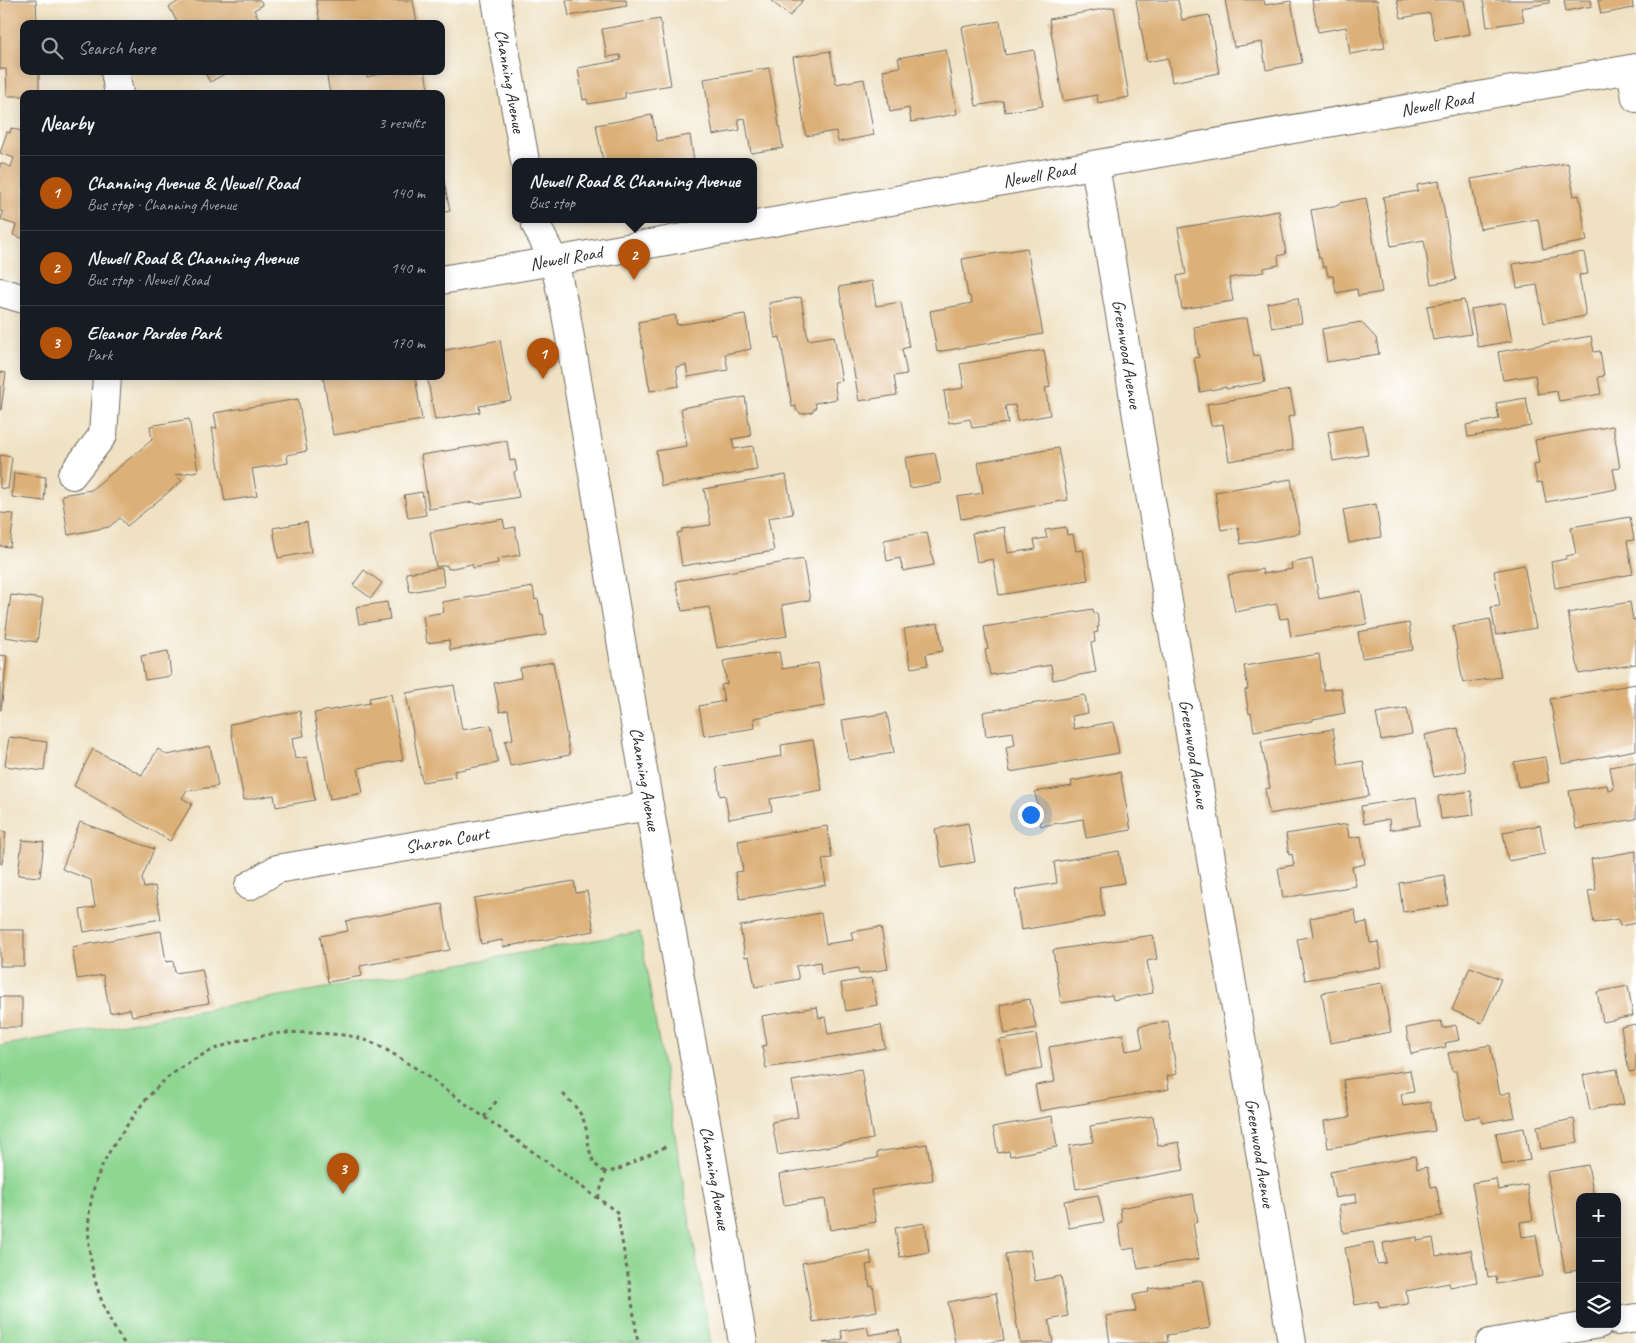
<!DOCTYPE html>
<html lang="en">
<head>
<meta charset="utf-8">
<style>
	body { margin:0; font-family:Caveat,sans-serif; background:#20242c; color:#f1f3f6 }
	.controls { position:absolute; right:15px; bottom:15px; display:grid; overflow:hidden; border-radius:10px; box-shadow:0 2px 12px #0003 }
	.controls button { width:45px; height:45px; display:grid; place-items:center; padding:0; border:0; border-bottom:1px solid #363941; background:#171b24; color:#f1f3f6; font:25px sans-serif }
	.you { position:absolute; left:1030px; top:814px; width:18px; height:18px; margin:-12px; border:4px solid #fff; border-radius:50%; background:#1a73e8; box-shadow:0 0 0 8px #1a73e833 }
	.badge { display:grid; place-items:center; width:32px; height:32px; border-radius:50%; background:#b45309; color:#fff; font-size:16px; font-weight:700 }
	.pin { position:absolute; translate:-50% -41px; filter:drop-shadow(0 1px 2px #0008) }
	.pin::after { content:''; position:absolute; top:26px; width:18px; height:15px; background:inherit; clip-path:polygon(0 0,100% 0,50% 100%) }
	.popup { position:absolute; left:512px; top:158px; width:245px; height:65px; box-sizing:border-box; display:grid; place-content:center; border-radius:10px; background:#171b24; filter:drop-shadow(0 1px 4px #0005); font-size:16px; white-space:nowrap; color:#9ea1a6 }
	.popup b { font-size:19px; color:#f1f3f6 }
	.popup::after { content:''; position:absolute; left:50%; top:100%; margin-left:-10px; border:10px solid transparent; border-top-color:#171b24 }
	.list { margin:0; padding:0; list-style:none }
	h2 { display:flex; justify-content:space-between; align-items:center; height:65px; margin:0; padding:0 20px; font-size:21px }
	h2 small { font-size:16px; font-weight:400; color:#9ea1a6 }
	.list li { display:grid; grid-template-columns:32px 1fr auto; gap:15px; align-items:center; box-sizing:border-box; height:75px; padding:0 20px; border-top:1px solid #363941 }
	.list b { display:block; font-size:19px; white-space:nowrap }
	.list p { margin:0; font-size:16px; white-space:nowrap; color:#9ea1a6 }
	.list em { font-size:16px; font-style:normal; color:#9ea1a6 }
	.icon { flex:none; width:28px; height:28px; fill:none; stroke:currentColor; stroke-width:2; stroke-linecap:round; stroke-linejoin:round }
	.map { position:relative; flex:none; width:1636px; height:1343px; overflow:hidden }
	.search { position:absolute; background:#171b24; box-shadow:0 2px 12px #0003; left:20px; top:20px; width:425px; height:55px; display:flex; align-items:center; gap:12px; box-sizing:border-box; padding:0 18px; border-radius:10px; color:#9ea1a6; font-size:19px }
	.panel { position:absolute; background:#171b24; box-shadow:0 2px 12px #0003; left:20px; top:90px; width:425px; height:290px; border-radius:10px }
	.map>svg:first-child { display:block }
	.green { fill:#8ed691; stroke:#5c805e }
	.building { fill:#dcb078 }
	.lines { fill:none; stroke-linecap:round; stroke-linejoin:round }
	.minor-casing { stroke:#706b60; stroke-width:30 }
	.path { stroke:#706b60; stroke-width:3; stroke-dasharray:4 4; stroke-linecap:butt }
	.minor { stroke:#fff; stroke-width:28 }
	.labels { text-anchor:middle; stroke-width:5; stroke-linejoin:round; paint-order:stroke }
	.street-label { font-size:18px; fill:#2b2b2b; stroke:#fff }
</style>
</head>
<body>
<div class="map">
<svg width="1636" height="1343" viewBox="0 0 1636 1343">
	<rect width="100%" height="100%" fill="#fff"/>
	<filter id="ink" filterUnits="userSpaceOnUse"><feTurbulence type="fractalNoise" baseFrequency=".02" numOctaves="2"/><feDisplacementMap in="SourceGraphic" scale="10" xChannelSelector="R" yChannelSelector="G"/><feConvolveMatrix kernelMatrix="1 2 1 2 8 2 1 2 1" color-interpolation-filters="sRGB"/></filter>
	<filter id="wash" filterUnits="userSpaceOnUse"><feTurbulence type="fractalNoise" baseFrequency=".0096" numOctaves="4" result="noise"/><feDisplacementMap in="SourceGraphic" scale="20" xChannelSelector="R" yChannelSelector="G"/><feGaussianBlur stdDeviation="1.12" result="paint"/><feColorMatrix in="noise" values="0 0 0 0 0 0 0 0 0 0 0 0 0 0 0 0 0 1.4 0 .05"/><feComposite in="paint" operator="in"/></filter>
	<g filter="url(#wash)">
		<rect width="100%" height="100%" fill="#efe1c2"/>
		<path class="green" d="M640,932L711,1343H0V1046Z"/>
		<g id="blocks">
			<g class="building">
				<path d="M0,0H36L37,24H24V71H39V94H24V96H7L6,69H0Z"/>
				<path d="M181,0H260L263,5L254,10L262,24H178L169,7Z"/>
				<path d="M316,0H413L417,24H380V23L320,24Z"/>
				<path d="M566,0H626L627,6L569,16Z"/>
				<path d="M770,0H803L790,16Z"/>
				<path d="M1136,0H1178L1182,20L1209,15L1219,73L1172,82L1168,58L1147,62Z"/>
				<path d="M1225,0H1264L1265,5L1291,1L1302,63L1266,70L1262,42L1234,47Z"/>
				<path d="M1312,0H1377L1385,48L1350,54L1346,27L1318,32Z"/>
				<path d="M1397,0H1464L1470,34L1435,40L1430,13L1401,18Z"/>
				<path d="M1483,0H1549V3L1521,8L1524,21L1487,27Z"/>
				<path d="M1564,0H1591L1592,6L1566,11Z"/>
				<path d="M1598,0H1632L1633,8L1601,14Z"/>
				<path d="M1114,7L1129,97L1098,103L1097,95L1063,101L1049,19Z"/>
				<path d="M660,19L671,85L625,93V98L588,104L587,99L583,100L578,68L621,60L620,55L607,57L602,29Z"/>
				<path d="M1000,21L1005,55L1034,50L1043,106L1005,112L1003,101L976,106L962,27Z"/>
				<path d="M946,49L957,114L911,122L909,108L890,112L883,70L900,67L898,58Z"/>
				<path d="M830,51L836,84L864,79L874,135L838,142L836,131L806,136L793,57Z"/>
				<path d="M769,68L783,148L751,153L745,118L738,119L740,130L713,135L704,79Z"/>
				<path d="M204,71H230L210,82Z"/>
				<path d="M326,71H366L367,77L391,71H425L429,94H330Z"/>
				<path d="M652,115L657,141L690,135L694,161H612V160L603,161L596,125Z"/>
				<path d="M11,128L24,132V239L13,235L16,225L1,220L3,212L0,211V163L11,167L14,158L0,153L7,132L10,133Z"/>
				<path d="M1568,163L1574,196L1579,195L1587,241L1543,249L1538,219L1480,229L1471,179Z"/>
				<path d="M441,166L450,211L441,213Z"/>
				<path d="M1439,181L1456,280L1431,284L1424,240L1391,246L1383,197L1418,191L1417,185Z"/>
				<path d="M1366,198L1382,292L1358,296L1357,289L1336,293L1333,276H1328L1326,267H1323L1321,258H1319L1311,210L1339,205V203Z"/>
				<path d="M1279,211L1286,254L1278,256L1279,265L1264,268V272L1229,278L1233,301L1182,309L1177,276L1186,274L1178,228Z"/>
				<path d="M1027,248L1043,334L937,352L930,311L972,303L970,296H968L962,259Z"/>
				<path d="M1584,252L1588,274L1579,275L1586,316L1544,323L1537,285L1517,288L1513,264Z"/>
				<path d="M872,281L876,306L901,302L909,347L902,349L907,374L894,376L897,395L859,401L839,287Z"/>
				<path d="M801,297L808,340L834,336L842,381L834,382L837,399L815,403L816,407L812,412L801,414L796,410V406L792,407L780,337L775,338L769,303Z"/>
				<path d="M1298,298L1302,323L1272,328L1267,303Z"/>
				<path d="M1464,300L1471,334L1433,340L1427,306Z"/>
				<path d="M1505,303L1512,341L1478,347L1471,309Z"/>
				<path d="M745,314L751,349L725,354L728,370L688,377L686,365L676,367L679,386L650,391L638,322L675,315L677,325Z"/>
				<path d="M1247,318L1254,356L1260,355L1265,382L1226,389V387L1200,392L1194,358L1199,357L1194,327Z"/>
				<path d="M1361,322L1376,338L1379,354L1327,362L1322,329Z"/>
				<path d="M1591,336L1594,352L1600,351L1604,376L1598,377L1601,394L1559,401L1557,391L1538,394L1535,375L1503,380L1498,352Z"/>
				<path d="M500,340L511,400L479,406L480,412L435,420L427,376H441V351Z"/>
				<path d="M1044,350L1050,387L1045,388L1050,415L1017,421L1015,405L1005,406L1008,423L972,428L970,419L949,423L944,391L964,388L960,364Z"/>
				<path d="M0,372L6,373L1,410H0Z"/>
				<path d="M323,376H415L422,420L333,435Z"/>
				<path d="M1290,390L1295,415L1288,417L1293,450L1229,461L1223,424L1211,426L1207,404Z"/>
				<path d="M745,397L751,436L732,439L734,449L753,446L757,470L661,486L656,451L687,446L681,408Z"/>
				<path d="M1526,398L1531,426L1468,437L1466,425L1499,419L1496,403Z"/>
				<path d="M298,399L307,451L287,455L288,463L252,469L257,496L225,501L212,428H217L214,413Z"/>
				<path d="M189,419L198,471L175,475L182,481L127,526L120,518L109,527L68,535L62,495L91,490L152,440L150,426Z"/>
				<path d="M1363,426L1368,455L1333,461L1328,432Z"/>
				<path d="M1613,426L1620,468L1613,469L1617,489L1546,502L1542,482L1537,483L1534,465L1539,464L1535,440Z"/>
				<path d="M507,441L510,461L515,460L517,471L514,472L519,497L477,504L473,502L429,509L421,455Z"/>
				<path d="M1058,448L1068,500L961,519L957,497L983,493L978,462Z"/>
				<path d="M935,453L941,483L910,488L905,458Z"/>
				<path d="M0,455L12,457L8,489L0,488Z"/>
				<path d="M14,473L46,477L44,501L12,497Z"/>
				<path d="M786,475L793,514L768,518L774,551L682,566L677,533L682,532V529L711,525L704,489Z"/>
				<path d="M1291,479L1300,533L1241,544L1238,527L1221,530L1215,492Z"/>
				<path d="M422,492L426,515L408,518L404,495Z"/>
				<path d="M1376,504L1381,537L1349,543L1343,510Z"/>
				<path d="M0,513L14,514L10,547L0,546Z"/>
				<path d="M1630,517L1634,540L1627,541L1633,574L1555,588L1551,562L1566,559V556L1576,554L1571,527Z"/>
				<path d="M503,519L505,529L515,527L520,555L497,559L498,563L473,568L472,564L448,569L447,565L436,567L430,532Z"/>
				<path d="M307,522L311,552L278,558L273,528Z"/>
				<path d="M1004,527L1008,553L1036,549L1034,540L1047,538L1045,530L1066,527L1067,535L1073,534L1076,551L1083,550L1088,580L999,595L993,559L977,562L972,533Z"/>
				<path d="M927,532L934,565L903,571L900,558L887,561L884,540Z"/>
				<path d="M803,559L810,600L782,605L787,636L717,648L709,607L682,611L676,581Z"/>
				<path d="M1312,559L1319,599L1361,591L1367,624L1291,637L1288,618L1280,619L1277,604L1235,612L1228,575L1262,569L1263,574L1292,569L1291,563Z"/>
				<path d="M1524,565L1536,628L1496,635L1491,607L1500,606L1494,571Z"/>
				<path d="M442,568L444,586L410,592L406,573Z"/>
				<path d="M364,570L382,583L371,598L353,585Z"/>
				<path d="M533,587L535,600L538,599L541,615L543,614L546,635L450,650L449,640L427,643L423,616L444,612L442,602Z"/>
				<path d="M11,595L43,599L37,642L5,637Z"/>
				<path d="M387,602L390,619L359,624L356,607Z"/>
				<path d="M1630,602L1633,620L1636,619V664L1579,674L1568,613Z"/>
				<path d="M1093,609L1094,614L1097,613L1099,627H1097L1098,632L1094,633L1095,642L1091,643L1096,672L1053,680L1051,665L990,675L985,650L988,649L984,627Z"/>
				<path d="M1490,619L1501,677L1463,683L1453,626Z"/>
				<path d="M938,623L943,651L926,654L928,665L911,668L904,629Z"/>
				<path d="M1409,623L1413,650L1362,658L1358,632Z"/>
				<path d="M168,651L171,676L145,680L141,656Z"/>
				<path d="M779,652L782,669L818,663L825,706L754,718L755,728L704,736L699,706L724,701L721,685L727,684L723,661Z"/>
				<path d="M1319,654L1324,690L1341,688L1345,713L1313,719V721L1254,731L1251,713L1249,714L1245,690L1248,689L1244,666Z"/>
				<path d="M0,655L7,656L1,710H0Z"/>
				<path d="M553,662L570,755L510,766L505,741L513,739L508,710L500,712L494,683L521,678L520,668Z"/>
				<path d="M1636,684V750L1562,764L1550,699Z"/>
				<path d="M454,685L462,730L491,725L498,763L454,771L455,777L422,782L406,693Z"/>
				<path d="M391,694L403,760L358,768L363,793L330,799L314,713L370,703L369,698Z"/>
				<path d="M1085,695L1088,713L1072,716L1074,729L1113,722L1119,753L1010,772L1006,747L1015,745L1013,732L986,736L983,712Z"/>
				<path d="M1407,708L1412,734L1381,740L1376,713Z"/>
				<path d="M300,711L304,736L292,738L295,759L307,757L315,800L276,807L274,795L244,800L230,724Z"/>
				<path d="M887,713L894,753L849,760L842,720Z"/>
				<path d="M1458,728L1466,771L1434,777L1425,735Z"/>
				<path d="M1333,729L1339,765L1363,761L1369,796L1269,814L1265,789L1270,788L1261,741Z"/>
				<path d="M9,737L47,742L44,771L5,766Z"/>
				<path d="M813,740L822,790L770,799L772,811L729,819L725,795L720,796L716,767L782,756L781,745Z"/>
				<path d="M210,746L218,786L189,791L187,790L182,798L192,804L170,841L74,786L93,749L142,775L158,749L167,755Z"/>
				<path d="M1545,757L1549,782L1518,787L1514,762Z"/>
				<path d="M1636,762V819L1576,829L1569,791L1607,785L1608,790L1614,789L1610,767Z"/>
				<path d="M1120,772L1131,830L1086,838L1083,819L1041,826L1035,792L1072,786L1071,781Z"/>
				<path d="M1471,791L1474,815L1441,819L1438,796Z"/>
				<path d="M1416,797L1420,825L1390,830L1389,819L1364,824L1361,806Z"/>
				<path d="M80,822L154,849L142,878L144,888L155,886L161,919L84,932L80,910L95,907L91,880L62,869Z"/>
				<path d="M968,823L975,862L942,868L935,829Z"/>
				<path d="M1347,824L1349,838L1361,836L1365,864L1352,867L1356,886L1283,898L1278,868L1294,865L1292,854L1289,855L1286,834Z"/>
				<path d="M1540,825L1545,854L1508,861L1503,832Z"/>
				<path d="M827,826L832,858L822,859L826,885L740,899L735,872L743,871L738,841Z"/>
				<path d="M0,831L6,832L2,864L0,863Z"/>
				<path d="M22,840L44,842L40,877L18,875Z"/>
				<path d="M1119,851L1124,883L1099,887L1104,916L1021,930L1015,890L1057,883L1054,862Z"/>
				<path d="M1636,851V923L1620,926L1618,919L1594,923L1588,891L1596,890L1591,859Z"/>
				<path d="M1444,875L1448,905L1403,912L1399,883Z"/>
				<path d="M574,881L576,893L587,891L594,931L503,947L502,940L481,944L474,898Z"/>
				<path d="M442,904L450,950L360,966L362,976L328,982L320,936L348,931L346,921Z"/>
				<path d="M1355,910L1357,924L1367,922L1370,943L1378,942L1382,967L1305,980L1297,939L1313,936L1310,918Z"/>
				<path d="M821,913L826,944L853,940L851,932L881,927L888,969L859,974L858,968L821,974L820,962L796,966L799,979L755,987L749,956L745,957L740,926Z"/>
				<rect x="0" y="930" width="24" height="36"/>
				<path d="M161,931L166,962L173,961L175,973L202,969L209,1003L132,1016L130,1009L110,1013L103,975L77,979L72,947Z"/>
				<path d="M1153,935L1157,959L1147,961L1153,993L1113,1000L1112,995L1061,1003L1053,950Z"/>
				<path d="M1470,967L1501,979L1482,1023L1452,1010Z"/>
				<path d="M872,978L877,1005L846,1011L841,983Z"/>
				<path d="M1382,983L1391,1032L1330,1043L1322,993Z"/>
				<path d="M1628,986L1633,1016L1603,1022L1597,992Z"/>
				<rect x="0" y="997" width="22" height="30"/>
				<path d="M1030,999L1036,1028L1005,1034L1000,1005Z"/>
				<path d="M817,1007L819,1018L825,1017L828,1034L881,1025L885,1048L766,1068L762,1046L767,1045L762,1016Z"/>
				<path d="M1168,1021L1177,1074L1167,1076L1169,1089L1040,1111L1035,1085L1055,1082L1049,1047L1123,1034L1126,1051L1143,1048L1139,1026Z"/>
				<path d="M1441,1021L1443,1028L1456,1025L1459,1040L1445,1043L1446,1047L1411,1054L1406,1028Z"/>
				<path d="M1636,1024V1071L1629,1072L1621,1027Z"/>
				<path d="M1036,1034L1042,1069L1006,1075L1000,1040Z"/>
				<path d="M1490,1045L1500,1095L1510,1092L1515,1117L1482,1123L1480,1116L1465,1119L1456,1071H1452L1448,1053Z"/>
				<path d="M861,1069L873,1139L778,1155L772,1122L798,1117L792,1081Z"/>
				<path d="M1617,1069L1624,1104L1590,1110L1583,1075Z"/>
				<path d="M1410,1070L1414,1092L1401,1094L1403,1106L1430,1102L1435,1131L1328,1148L1324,1121L1350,1117L1343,1080Z"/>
				<path d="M1052,1116L1057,1147L1010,1156L1009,1151L998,1153L993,1127Z"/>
				<path d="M1153,1116L1158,1146L1179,1142L1184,1170L1076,1189L1069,1146L1093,1142L1090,1126Z"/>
				<path d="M1574,1119L1578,1143L1541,1149L1537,1126Z"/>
				<path d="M1524,1128L1530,1160L1502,1165L1496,1133Z"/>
				<path d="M927,1144L933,1180L871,1190L876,1222L830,1230L825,1199L784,1205L779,1174L877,1158V1152Z"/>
				<path d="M1415,1156L1417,1169L1427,1167L1431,1187L1436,1186L1442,1216L1343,1233L1339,1206L1357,1202L1356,1194L1335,1198L1330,1172Z"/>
				<path d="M1588,1165L1594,1197H1580V1270L1565,1272L1547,1172Z"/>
				<path d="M1496,1179L1498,1190L1527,1185L1533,1220L1520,1222L1522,1237L1536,1235L1543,1276L1497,1284L1496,1276L1488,1277L1472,1183Z"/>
				<path d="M1193,1194L1198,1222L1193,1223L1199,1259L1138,1269L1134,1248L1123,1250L1118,1223L1122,1222L1120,1208Z"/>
				<path d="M1098,1195L1104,1222L1069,1228L1064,1201Z"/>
				<path d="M925,1223L929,1252L900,1257L895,1228Z"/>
				<path d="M1417,1237V1241L1433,1238L1436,1256L1471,1250L1477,1282L1450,1287L1449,1283L1406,1291L1408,1304L1380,1308L1378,1301L1355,1305L1345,1248L1373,1242L1377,1264L1386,1263L1383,1243Z"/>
				<path d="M1030,1250L1035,1281L1061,1276L1068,1316L1049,1320L1053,1343H1020L1005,1254Z"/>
				<path d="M870,1251L872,1264L866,1265L870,1287L873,1286L877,1311L813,1322L802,1263Z"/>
				<path d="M1202,1280L1210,1328L1167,1335L1168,1342L1163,1343H1110L1106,1316L1136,1311L1133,1295L1149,1292L1148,1289Z"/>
				<path d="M996,1293L1004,1340L985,1343H955L948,1302Z"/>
				<path d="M867,1327L869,1335L899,1330L901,1343H823L843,1339L841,1331Z"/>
			</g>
		</g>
	</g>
	<g filter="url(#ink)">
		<use href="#blocks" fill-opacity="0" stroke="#706b60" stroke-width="1"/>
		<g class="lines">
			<defs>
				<g id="minor">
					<path d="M496,0L525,161"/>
					<path d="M1631,69L1636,98"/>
					<path d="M115,71L119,94"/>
					<path d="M1095,165L1292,1343"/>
					<path d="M535,219L536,225L554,261L566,314L649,806L708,1133L743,1343"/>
					<path d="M441,280L554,261L1636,68"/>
					<path d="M0,292L24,299"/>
					<path d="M72,475L103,435L107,376"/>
					<path d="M249,886L277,869L649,806"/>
					<path d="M1617,1321L1636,1318"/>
					<path d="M1490,1343L1599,1324"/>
				</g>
			</defs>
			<use href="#minor" class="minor-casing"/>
			<g class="path">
				<path d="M563,1094C571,1102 579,1109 583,1119C591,1136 584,1163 606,1172"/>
				<path d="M484,1117L499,1098"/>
				<path d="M598,1198L606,1172L617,1170L667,1146"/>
				<path d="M124,1343C90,1295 76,1222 102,1166C109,1151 118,1138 128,1124C143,1101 161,1080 185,1065C222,1041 268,1030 312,1033C330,1034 350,1034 368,1041C384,1047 399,1058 414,1067L617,1212L629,1281L638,1343"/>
			</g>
			<use href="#minor" class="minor"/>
		</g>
	</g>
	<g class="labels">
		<g class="street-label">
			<text transform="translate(510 81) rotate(80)" y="6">Channing Avenue</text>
			<text transform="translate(1437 104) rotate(-10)" y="6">Newell Road</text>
			<text transform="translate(1039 175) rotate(-10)" y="6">Newell Road</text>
			<text transform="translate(566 258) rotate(-10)" y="6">Newell Road</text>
			<text transform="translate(1127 354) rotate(81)" y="6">Greenwood Avenue</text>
			<text transform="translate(1194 754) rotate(81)" y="6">Greenwood Avenue</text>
			<text transform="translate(645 779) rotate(80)" y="6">Channing Avenue</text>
			<text transform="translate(447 840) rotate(-10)" y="6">Sharon Court</text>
			<text transform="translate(1260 1153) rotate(81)" y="6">Greenwood Avenue</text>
			<text transform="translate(715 1178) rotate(80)" y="6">Channing Avenue</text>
		</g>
	</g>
</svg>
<div class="controls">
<button>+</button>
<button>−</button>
<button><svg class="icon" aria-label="layers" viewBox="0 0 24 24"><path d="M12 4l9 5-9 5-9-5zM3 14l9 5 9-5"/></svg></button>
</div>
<div class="you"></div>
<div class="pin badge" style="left:543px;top:379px">1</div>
<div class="pin badge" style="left:634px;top:280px">2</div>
<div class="popup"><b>Newell Road &amp; Channing Avenue</b>Bus stop</div>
<div class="pin badge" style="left:343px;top:1194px">3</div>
<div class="search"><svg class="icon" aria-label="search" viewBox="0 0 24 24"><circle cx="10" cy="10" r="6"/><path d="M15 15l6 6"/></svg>Search here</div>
<section class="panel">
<h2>Nearby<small>3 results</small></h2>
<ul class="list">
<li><span class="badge">1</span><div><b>Channing Avenue &amp; Newell Road</b><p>Bus stop · Channing Avenue</p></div><em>140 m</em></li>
<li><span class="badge">2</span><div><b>Newell Road &amp; Channing Avenue</b><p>Bus stop · Newell Road</p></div><em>140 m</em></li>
<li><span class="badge">3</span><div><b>Eleanor Pardee Park</b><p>Park</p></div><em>170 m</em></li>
</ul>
</section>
</div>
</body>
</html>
